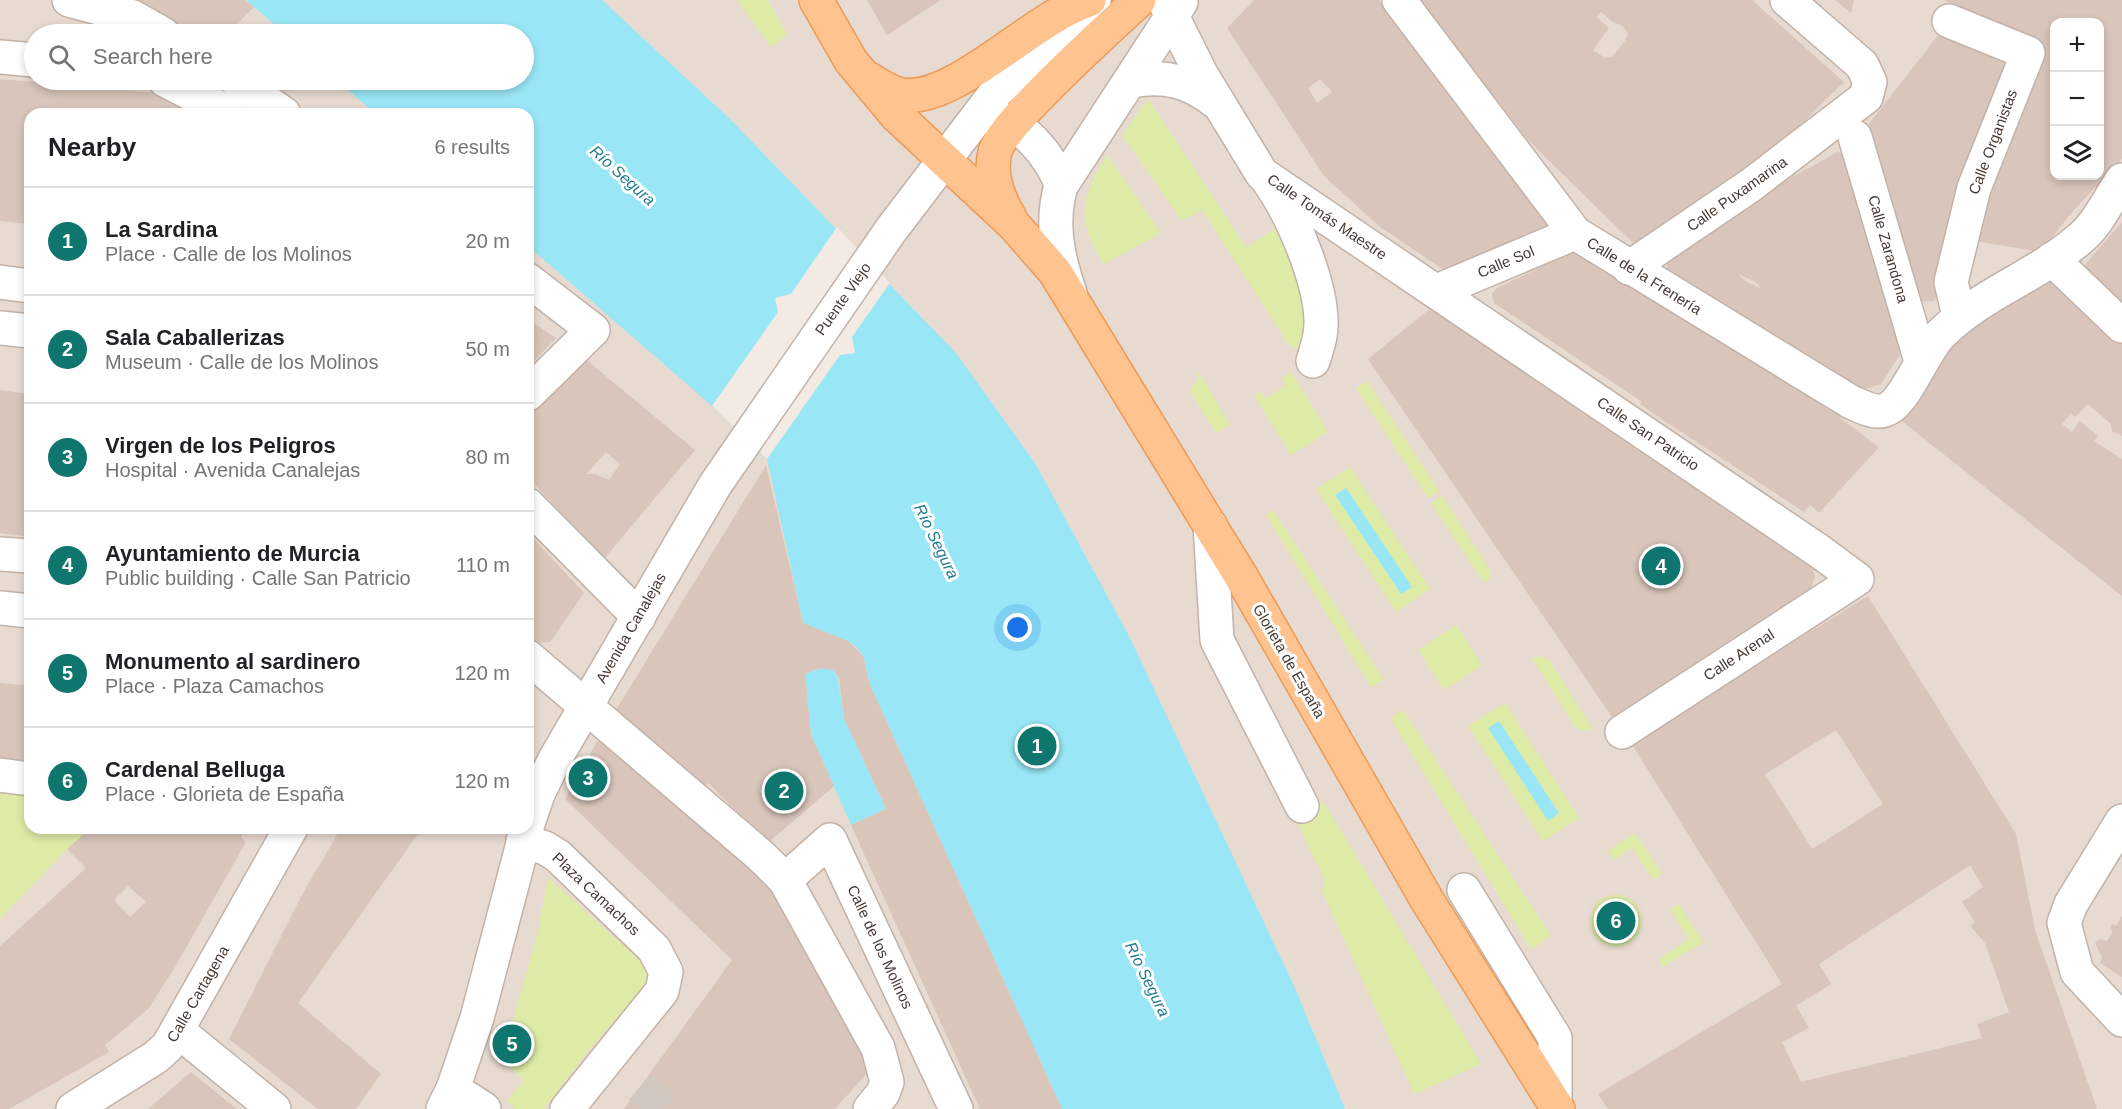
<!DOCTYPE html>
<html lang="en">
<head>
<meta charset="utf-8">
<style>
	body { margin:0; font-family:Arial,sans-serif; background:#f2f2f2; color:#202124 }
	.controls { position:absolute; right:18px; top:18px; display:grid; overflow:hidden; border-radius:12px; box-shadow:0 3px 9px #0003 }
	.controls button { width:54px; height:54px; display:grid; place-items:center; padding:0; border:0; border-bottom:2px solid #e0e0e0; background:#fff; color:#202124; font:30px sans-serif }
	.you { position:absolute; left:1018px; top:628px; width:21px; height:21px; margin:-15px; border:4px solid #fff; border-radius:50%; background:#1a73e8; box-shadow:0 0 0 9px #1a73e833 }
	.badge { display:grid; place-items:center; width:39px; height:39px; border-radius:50%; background:#0f766e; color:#fff; font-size:20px; font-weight:700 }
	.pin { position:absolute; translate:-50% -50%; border:3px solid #fff; box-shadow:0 2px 6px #0006 }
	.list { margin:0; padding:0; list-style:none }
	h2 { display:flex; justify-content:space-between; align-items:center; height:78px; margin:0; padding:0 24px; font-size:26px }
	h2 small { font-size:20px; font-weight:400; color:#757577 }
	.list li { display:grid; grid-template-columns:39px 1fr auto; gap:18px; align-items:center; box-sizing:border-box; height:108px; padding:0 24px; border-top:2px solid #e0e0e0 }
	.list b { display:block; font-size:22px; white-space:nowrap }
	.list p { margin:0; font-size:20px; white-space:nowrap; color:#757577 }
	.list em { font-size:20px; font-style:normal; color:#757577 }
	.icon { flex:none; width:33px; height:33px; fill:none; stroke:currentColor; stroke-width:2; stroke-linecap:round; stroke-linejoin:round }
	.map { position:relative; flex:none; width:2122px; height:1109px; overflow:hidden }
	.search { position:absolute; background:#fff; box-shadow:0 3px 9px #0003; left:24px; top:24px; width:510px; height:66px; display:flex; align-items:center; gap:15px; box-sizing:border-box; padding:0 21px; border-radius:33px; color:#757577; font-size:22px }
	.panel { position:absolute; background:#fff; box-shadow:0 3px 9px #0003; left:24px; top:108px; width:510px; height:726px; border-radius:18px }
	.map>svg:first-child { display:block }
	.residential { fill:#e7dad0; fill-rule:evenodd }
	.green { fill:#deeba7 }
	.water { fill:#99e7f6 }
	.pier { fill:#f3eae3 }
	.building { fill:#d9c5ba; fill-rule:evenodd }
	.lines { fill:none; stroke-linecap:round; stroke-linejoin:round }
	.minor-tunnel { stroke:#d0c7c0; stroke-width:33; stroke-dasharray:33 16; stroke-linecap:butt }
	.minor-casing { stroke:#c2b2a8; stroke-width:36 }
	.major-casing { stroke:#ed9a57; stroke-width:36 }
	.minor { stroke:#fff; stroke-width:33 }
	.major { stroke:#ffc390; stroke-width:33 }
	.labels { text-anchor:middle; stroke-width:6; stroke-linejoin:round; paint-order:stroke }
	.street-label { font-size:15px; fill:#453933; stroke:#fff }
	.water-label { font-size:16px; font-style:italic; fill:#1f7c8f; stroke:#fff }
</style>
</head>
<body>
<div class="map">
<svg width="2122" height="1109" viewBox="0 0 2122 1109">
	<rect width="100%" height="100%" fill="#f3eae3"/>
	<path class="residential" d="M0,0H2122V1109H0ZM2054,22H2100V176H2054ZM34,34H524V80H34ZM30,114H528V828H30Z"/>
	<g class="green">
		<path d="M737,0H768L787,35L771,47Z"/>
		<path d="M1148,99L1246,247L1280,226L1308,313L1301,352L1289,345L1202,210L1182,221L1122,135Z"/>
		<path d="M1107,155L1161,233L1104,264C1076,221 1080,197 1107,155Z"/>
		<path d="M1197,369L1230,425L1216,433L1189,390L1197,381Z"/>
		<path d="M1291,372L1328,432L1291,455L1254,395L1261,391L1266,398L1286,386L1282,378Z"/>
		<path d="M1367,381L1439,491L1428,498L1356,388Z"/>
		<path d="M1350,467L1430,589L1396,612L1316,489Z"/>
		<path d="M1442,496L1490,570L1489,579L1484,583L1431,503Z"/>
		<path d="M1273,510L1384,680L1371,687L1266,515Z"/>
		<path d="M1456,625L1482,665L1444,690L1418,650Z"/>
		<path d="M1539,656L1549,660L1593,729L1582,731L1575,727L1532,658Z"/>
		<path d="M1505,703L1579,818L1543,841L1468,726Z"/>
		<path d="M1403,710L1551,936L1531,949L1390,718Z"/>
		<path d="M0,770L30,773V828H91L67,849L0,919Z"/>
		<path d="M1323,801L1481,1064L1414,1094L1322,891L1324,878L1294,817Z"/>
		<path d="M1635,833L1662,874L1653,880L1632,848L1613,860L1608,851Z"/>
		<path d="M548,878L644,964L648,982L593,1045L544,1109H516L507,1101L524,1080L502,1060L537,935Z"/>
		<circle cx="1616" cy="921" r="26"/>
		<path d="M1679,904L1703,942L1663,967L1659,959L1689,939L1670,909Z"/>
	</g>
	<g class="water">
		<path d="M246,0H602L730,119L956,353L1035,463L1129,636L1295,988L1345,1109H1062L870,685L863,656L856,647L848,641L803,623L767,459L712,406L528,246V114H376L336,80H524V34H285Z"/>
		<path d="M1346,488L1412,587L1401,594L1335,495Z"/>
		<path d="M821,668L833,670L837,674L844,718L886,809L851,825L811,735L805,674Z"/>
		<path d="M1499,721L1559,813L1548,821L1488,728Z"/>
	</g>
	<path class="pier" d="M837,227L890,283L852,337L855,353L840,355L767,459L712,406L778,312L775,298L791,294Z"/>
	<g class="building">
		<path d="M141,0H245L254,7L227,34H207L190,24L180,31L139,3Z"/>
		<path d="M867,0H941L887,35Z"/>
		<path d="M1254,0H1379L1552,224L1450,274L1380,227L1324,176L1227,28ZM1320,79L1332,92L1317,103L1308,88Z"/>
		<path d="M1420,0H1752L1844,82L1748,177L1653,243L1632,242L1528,140ZM1601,12L1613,22L1623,26L1628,34L1625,41L1612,57L1605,58L1593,50L1609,28L1596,17Z"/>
		<path d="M1835,0H1854L1851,13Z"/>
		<path d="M1944,0H2122V159L2072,212L2041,252L1975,241L2006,136L2045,45ZM2054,22H2100V176H2054Z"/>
		<path d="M1939,34L2008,65L1962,183L1935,301L1911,302L1878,201L1891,198L1869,124Z"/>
		<path d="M0,79L167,94L199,114H30V224L0,221Z"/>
		<path d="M1838,152L1849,156L1901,353L1881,384L1861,390L1668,274L1666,259L1770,189ZM1738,274L1756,282L1762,289L1745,281Z"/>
		<path d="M2122,222V307L2078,273Z"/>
		<path d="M1579,249L1719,341L1842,416L1840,418L1879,447L1819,513L1810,505L1804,512L1666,422L1640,404L1642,402L1494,303L1492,294L1497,288Z"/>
		<path d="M2048,272L2122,337V436L2112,431L2111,424L2088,404L2075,417L2071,413L2062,424L2072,432L2080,421L2098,436L2094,441L2122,459V596L1898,418L1949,343Z"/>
		<path d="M1432,307L1810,561L1815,576L1811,588L1612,717L1368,359Z"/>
		<path d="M528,319L556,338L528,367Z"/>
		<path d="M583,357L695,450L604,559L528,477V409ZM606,452L620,464L609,480L595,474H586Z"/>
		<path d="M0,390L30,394V537L0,533Z"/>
		<path d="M766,465L803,623L848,641L863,656L870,685L1062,1109H980L851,825L886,809L844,718L839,678L833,670L821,668L805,674L811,735L834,786L768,843L708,783L703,787L613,715Z"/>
		<path d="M528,533L584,593L550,642L536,643L528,635Z"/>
		<path d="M1868,596L2016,834L2035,930L2097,1109H1608L1598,1094L1782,984L1631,743ZM1836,730L1883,804L1812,849L1765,774ZM1970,865L1983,887L1962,902L1975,922L1970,926L1985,943L2009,1012L1977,1024L1982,1038L1801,1082L1782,1042L1809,1028L1796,1006L1831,984L1819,964Z"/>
		<path d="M0,683L30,686V770L0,767Z"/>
		<path d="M602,733L755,867L795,915L868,1056L867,1073L835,1109H624L732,960L565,799Z"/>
		<path d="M91,828H245L241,837L246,842L175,967L148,1009L105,1045L109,1052L9,1109H0V946L86,868L67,849ZM128,886L146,902L130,917L114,900Z"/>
		<path d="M341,828H422L298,1003L381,1074L356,1109H318L229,1039L303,893Z"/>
		<path d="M2122,916V977L2100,963L2102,957L2095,943L2099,939L2107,941L2113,931L2110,929L2112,924L2116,926Z"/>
		<path d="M191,1072L228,1102L237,1109H148Z"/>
	</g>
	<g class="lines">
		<path class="minor-tunnel" d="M640,1087L666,1109"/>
		<defs>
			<g id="minor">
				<path d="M69,0L133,17L163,34"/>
				<path d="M1164,0L1201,74L1262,174L1819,551L1857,579L1622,732"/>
				<path d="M1399,0L1575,233L1851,402C1861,406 1874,414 1885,410C1905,404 1924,350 1941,334C1983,292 2040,275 2083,236C2099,222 2110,197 2122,180"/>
				<path d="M1949,21L2028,53L1974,188L1951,282L1959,316"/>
				<path d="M0,57L34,60"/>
				<path d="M165,80L231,114"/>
				<path d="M236,80L284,114"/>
				<path d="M1131,81C1166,75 1188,81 1216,102"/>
				<path d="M986,117C1016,113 1055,160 1061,186"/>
				<path d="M1855,137L1921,361"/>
				<path d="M1269,182C1292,214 1320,280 1321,320C1322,335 1317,348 1313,361"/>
				<path d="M2052,259L2122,326"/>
				<path d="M1629,268L1751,185L1866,97L1870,82L1862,65L1787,0"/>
				<path d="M528,280L593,330L528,394"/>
				<path d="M0,282L30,286"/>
				<path d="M1437,291L1575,233"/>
				<path d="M1070,293C1058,258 1050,223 1061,186L1181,2"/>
				<path d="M0,328L30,331"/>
				<path d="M528,505L639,617"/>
				<path d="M1210,525L1217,640L1302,806"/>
				<path d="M0,554L30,556"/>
				<path d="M0,608L30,611"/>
				<path d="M528,657L761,856L785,880L878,1048L887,1082L883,1093L870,1109"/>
				<path d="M0,775L30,779"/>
				<path d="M2122,821L2071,904L2064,923L2077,972L2122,1020"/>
				<path d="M528,823L538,794L555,759L715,485L891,230L997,91L1094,2"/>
				<path d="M523,841L545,848L558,856L654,949L666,972L662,991L567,1109"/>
				<path d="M785,880L830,840L956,1109"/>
				<path d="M1464,890L1555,1038V1105"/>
				<path d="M178,1031L274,1109"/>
				<path d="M453,1089L484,1109"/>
				<path d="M73,1109L156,1057L168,1046L291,828"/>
				<path d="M443,1109L453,1089L477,1018L527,828"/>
			</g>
			<g id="major">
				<path d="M816,0L851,61L896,115L1014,225L1055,272L1242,578L1427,900L1558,1109"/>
				<path d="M869,79C879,85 890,93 902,95C955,103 1033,17 1089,0"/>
				<path d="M1010,218C998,198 989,175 995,152C1003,122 1111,27 1139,0"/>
			</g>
		</defs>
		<use href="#minor" class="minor-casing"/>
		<use href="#major" class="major-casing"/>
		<use href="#minor" class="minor"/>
		<use href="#major" class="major"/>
	</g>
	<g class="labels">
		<g class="street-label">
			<text transform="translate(1993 142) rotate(-69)" y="5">Calle Organistas</text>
			<text transform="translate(1737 194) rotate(-35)" y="5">Calle Puxamarina</text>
			<text transform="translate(1327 217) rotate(34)" y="5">Calle Tomás Maestre</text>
			<text transform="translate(1888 249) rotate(74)" y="5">Calle Zarandona</text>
			<text transform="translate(1506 262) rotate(-23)" y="5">Calle Sol</text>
			<text transform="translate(1644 276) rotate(32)" y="5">Calle de la Frenería</text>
			<text transform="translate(843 299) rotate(-55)" y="5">Puente Viejo</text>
			<text transform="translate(1648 434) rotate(34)" y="5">Calle San Patricio</text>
			<text transform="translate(631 628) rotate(-60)" y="5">Avenida Canalejas</text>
			<text transform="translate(1739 655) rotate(-33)" y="5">Calle Arenal</text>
			<text transform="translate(1289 661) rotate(60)" y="5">Glorieta de España</text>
			<text transform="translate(596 894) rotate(43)" y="5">Plaza Camachos</text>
			<text transform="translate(880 947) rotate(65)" y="5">Calle de los Molinos</text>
			<text transform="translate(198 994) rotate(-60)" y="5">Calle Cartagena</text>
		</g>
		<g class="water-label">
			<text transform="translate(623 175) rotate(42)" y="6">Río Segura</text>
			<text transform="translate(937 541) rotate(64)" y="6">Río Segura</text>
			<text transform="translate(1148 979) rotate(64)" y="6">Río Segura</text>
		</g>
	</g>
</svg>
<div class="controls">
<button>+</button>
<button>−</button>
<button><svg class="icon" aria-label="layers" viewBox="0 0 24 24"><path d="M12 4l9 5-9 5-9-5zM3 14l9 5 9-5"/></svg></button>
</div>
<div class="you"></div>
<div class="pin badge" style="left:1037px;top:746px">1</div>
<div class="pin badge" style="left:784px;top:791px">2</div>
<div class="pin badge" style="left:588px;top:778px">3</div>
<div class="pin badge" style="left:1661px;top:566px">4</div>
<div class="pin badge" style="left:512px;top:1044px">5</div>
<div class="pin badge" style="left:1616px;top:921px">6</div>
<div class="search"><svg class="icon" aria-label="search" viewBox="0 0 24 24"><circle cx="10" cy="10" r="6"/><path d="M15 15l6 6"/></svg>Search here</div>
<section class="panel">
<h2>Nearby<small>6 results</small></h2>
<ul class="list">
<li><span class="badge">1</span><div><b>La Sardina</b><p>Place · Calle de los Molinos</p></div><em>20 m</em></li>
<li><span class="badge">2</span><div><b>Sala Caballerizas</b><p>Museum · Calle de los Molinos</p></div><em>50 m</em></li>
<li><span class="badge">3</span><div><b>Virgen de los Peligros</b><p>Hospital · Avenida Canalejas</p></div><em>80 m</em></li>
<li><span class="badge">4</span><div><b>Ayuntamiento de Murcia</b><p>Public building · Calle San Patricio</p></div><em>110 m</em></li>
<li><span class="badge">5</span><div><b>Monumento al sardinero</b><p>Place · Plaza Camachos</p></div><em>120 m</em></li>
<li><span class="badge">6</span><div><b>Cardenal Belluga</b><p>Place · Glorieta de España</p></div><em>120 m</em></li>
</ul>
</section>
</div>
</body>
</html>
